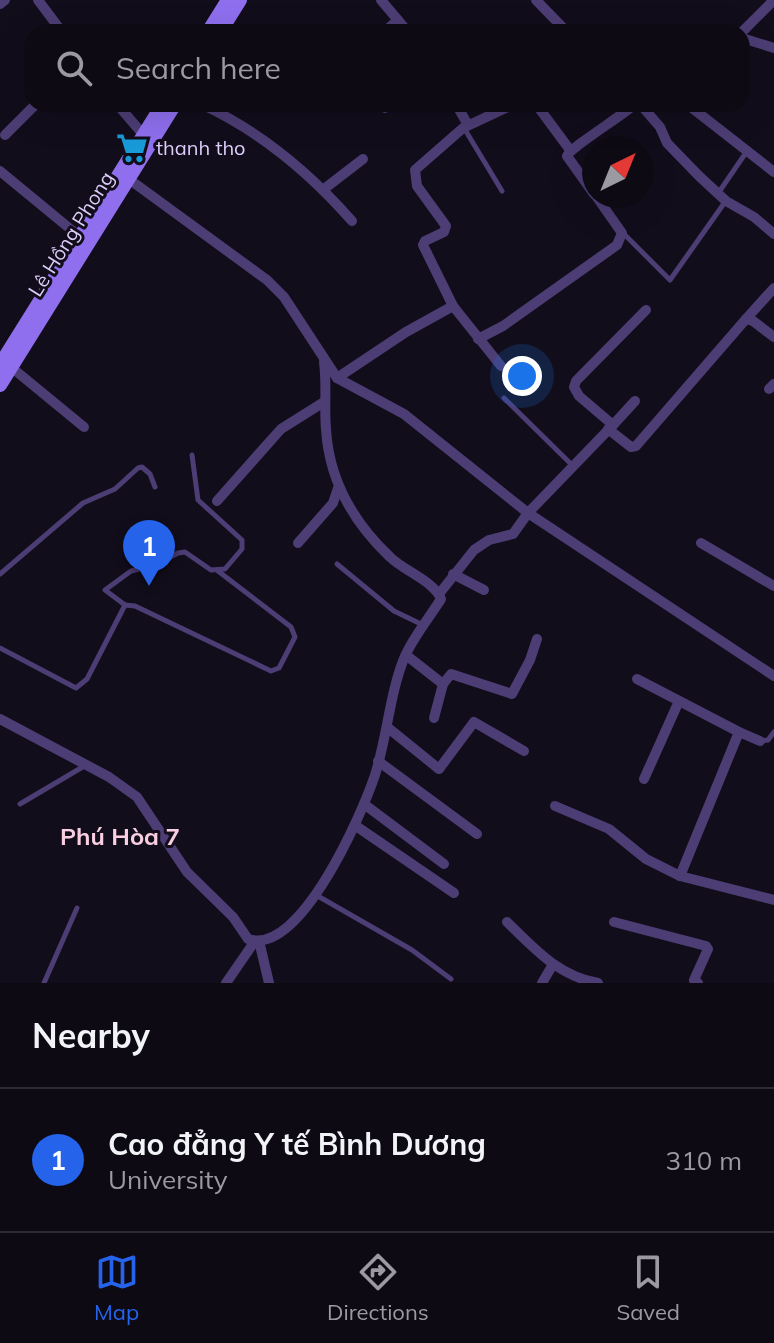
<!DOCTYPE html>
<html lang="en">
<head>
<meta charset="utf-8">
<style>
	body { margin:0; font-family:Mulish,sans-serif; background:#1c1822; color:#f1f3f6 }
	.compass { position:absolute; left:582px; top:136px; width:72px; height:72px; border-radius:50%; background:#0e0a14; box-shadow:0 8px 32px #0002; rotate:43deg }
	.you { position:absolute; left:522px; top:376px; width:28px; height:28px; margin:-20px; border:6px solid #fff; border-radius:50%; background:#1a73e8; box-shadow:0 0 0 12px #1a73e833 }
	.badge { display:grid; place-items:center; width:52px; height:52px; border-radius:50%; background:#2563eb; color:#fff; font-size:26px; font-weight:700 }
	.pin { position:absolute; translate:-50% -66px; filter:drop-shadow(0 2px 4px #0008) }
	.pin::after { content:''; position:absolute; top:42px; width:28px; height:24px; background:inherit; clip-path:polygon(0 0,100% 0,50% 100%) }
	.list { margin:0; padding:0; list-style:none }
	h2 { display:flex; justify-content:space-between; align-items:center; height:104px; margin:0; padding:0 32px; font-size:34px }
	h2 small { font-size:26px; font-weight:400; color:#9b9aa0 }
	.list li { display:grid; grid-template-columns:52px 1fr auto; gap:24px; align-items:center; box-sizing:border-box; height:144px; padding:0 32px; border-top:2px solid #2e2b34 }
	.list b { display:block; font-size:30px; white-space:nowrap }
	.list p { margin:0; font-size:26px; white-space:nowrap; color:#9b9aa0 }
	.list em { font-size:26px; font-style:normal; color:#9b9aa0 }
	.icon { flex:none; width:44px; height:44px; fill:none; stroke:currentColor; stroke-width:2; stroke-linecap:round; stroke-linejoin:round }
	.map { position:relative; flex:none; width:774px; height:983px; overflow:hidden }
	.search { position:absolute; background:#0e0a14; box-shadow:0 8px 32px #0002; left:24px; right:24px; top:24px; height:88px; display:flex; align-items:center; gap:20px; box-sizing:border-box; padding:0 28px; border-radius:24px; color:#9b9aa0; font-size:30px }
	.sheet { height:248px; background:#0e0a14 }
	nav { display:flex; justify-content:space-around; align-items:center; box-sizing:border-box; height:112px; border-top:2px solid #2e2b34; background:#0e0a14; font-size:22px; color:#9b9aa0 }
	nav a { display:grid; justify-items:center; gap:4px }
	nav .on { color:#2563eb }
	.map>svg:first-child { display:block }
	.lines { fill:none; stroke-linecap:round; stroke-linejoin:round }
	.lane { stroke:#4c3d74; stroke-width:5 }
	.street { stroke:#4c3d74; stroke-width:10 }
	.secondary { stroke:#8f6fee; stroke-width:14 }
	.labels { text-anchor:middle; stroke-width:6; stroke-linejoin:round; paint-order:stroke }
	.poi-label { font-size:20px; fill:#dccdf9; stroke:#120d1b; text-anchor:start }
	.street-label { font-size:20px; fill:#dccdf9; stroke:#120d1b }
	.quarter-label { font-size:24px; font-weight:bold; fill:#f9cee0; stroke:#120d1b }
</style>
</head>
<body>
<div class="map">
<svg width="774" height="983" viewBox="0 0 774 983">
	<rect width="100%" height="100%" fill="#120d1b"/>
	<g class="lines">
		<g class="lane">
			<path d="M464,128L502,191"/>
			<path d="M719,192L747,151"/>
			<path d="M623,233L670,280L725,202"/>
			<path d="M504,398L572,465"/>
			<path d="M337,564L394,611L423,625"/>
			<path d="M0,574L83,503L115,489L138,468L142,467L150,474L155,487"/>
			<path d="M125,605L105,590L131,571L156,565L178,553L185,552L211,570L225,569L242,549V540L198,500L192,455"/>
			<path d="M0,648L76,688L87,679L125,605L135,606L271,671L279,668L295,637L291,627L218,571"/>
			<path d="M761,741L768,740L774,732"/>
			<path d="M20,804L86,765"/>
			<path d="M316,895L412,950L451,979"/>
			<path d="M44,983L77,908"/>
		</g>
		<g class="street">
			<path d="M38,0L62,32"/>
			<path d="M381,0L408,32"/>
			<path d="M536,0L567,32"/>
			<path d="M0,4L5,0"/>
			<path d="M384,32L398,20"/>
			<path d="M742,32L774,0"/>
			<path d="M742,38L774,48"/>
			<path d="M117,104L147,139"/>
			<path d="M201,104C260,131 309,172 352,221"/>
			<path d="M381,104L385,108"/>
			<path d="M456,104L468,125"/>
			<path d="M536,104L570,150"/>
			<path d="M640,104L660,127L667,143L699,176L726,201L754,217L774,234"/>
			<path d="M687,104L774,172"/>
			<path d="M5,135L36,104"/>
			<path d="M0,171L80,237"/>
			<path d="M126,177L267,280L284,297L337,378L404,414L528,513L774,676"/>
			<path d="M324,189L363,159"/>
			<path d="M594,194L567,156C571,147 622,116 635,104"/>
			<path d="M453,306L423,245L425,241L444,232L446,226L417,186L415,170L463,128L514,104"/>
			<path d="M746,319L774,288"/>
			<path d="M478,339L503,326L617,245L622,233L596,196"/>
			<path d="M11,367L84,427"/>
			<path d="M337,378L406,332L453,306L501,366"/>
			<path d="M769,389L774,384"/>
			<path d="M613,425L635,401"/>
			<path d="M608,429L631,447L636,446L746,319L753,321L774,337"/>
			<path d="M217,501L281,429L324,402"/>
			<path d="M298,543L333,503L338,488"/>
			<path d="M701,543L774,586"/>
			<path d="M453,574L484,590"/>
			<path d="M439,594L474,550L489,540L513,534L528,513L613,425L579,396L574,387L576,381L646,310"/>
			<path d="M406,655L443,684L434,718"/>
			<path d="M637,679L739,732"/>
			<path d="M443,684L451,674L512,694L530,660L537,639"/>
			<path d="M0,719L109,777L137,797L187,872L233,917L248,939C300,957 362,814 375,775C387,738 390,691 405,656C414,636 429,618 441,599C434,581 404,571 390,557C353,522 329,480 326,429C324,406 327,384 324,362"/>
			<path d="M387,727L439,769L474,722L524,751"/>
			<path d="M760,741L739,732L680,876L774,900"/>
			<path d="M378,761L477,834"/>
			<path d="M644,779L679,701"/>
			<path d="M364,804L444,864"/>
			<path d="M555,806L609,829L646,859L680,876"/>
			<path d="M356,826L454,893"/>
			<path d="M507,922C535,949 558,976 598,983"/>
			<path d="M614,922L706,946L708,949L694,980L698,983"/>
			<path d="M259,941L269,983"/>
			<path d="M226,983L255,941"/>
			<path d="M542,983L552,966"/>
		</g>
		<g class="secondary">
			<path d="M208,32L228,0"/>
			<path d="M220,32L240,0"/>
			<path d="M0,365L163,104"/>
			<path d="M0,385L175,104"/>
		</g>
	</g>
	<defs>
		<symbol id="supermarket-bare" viewBox="-9 -9 18 18"><path d="M-6-5.5h2.5l.6 2H6L4.5 2H-2.5L-4.4-4H-6ZM-1.5 3.2a1.3 1.3 0 1 0 .1 0ZM3 3.2a1.3 1.3 0 1 0 .1 0Z" fill="#199ad8" stroke="#120d1b" stroke-width="2.5" paint-order="stroke"/></symbol>
	</defs>
	<g fill-rule="evenodd">
		<use href="#supermarket-bare" x="110" y="126" width="44" height="44"/>
	</g>
	<g class="labels">
		<g class="poi-label">
			<text x="156" y="155">thanh tho</text>
		</g>
		<g class="street-label">
			<text transform="translate(71 234) rotate(-58)" y="7">Lê Hồng Phong</text>
		</g>
		<g class="quarter-label">
			<text x="120" y="845">Phú Hòa 7</text>
		</g>
	</g>
</svg>
<svg class="compass" viewBox="-18 -18 36 36"><path d="M0-13l5 13h-10z" fill="#e53935"/><path d="M0 13l5-13h-10z" fill="#9b9aa0"/></svg>
<div class="you"></div>
<div class="pin badge" style="left:149px;top:586px">1</div>
<div class="search"><svg class="icon" aria-label="search" viewBox="0 0 24 24"><circle cx="10" cy="10" r="6"/><path d="M15 15l6 6"/></svg>Search here</div>
</div>
<section class="sheet">
<h2>Nearby<small></small></h2>
<ul class="list">
<li><span class="badge">1</span><div><b>Cao đẳng Y tế Bình Dương</b><p>University</p></div><em>310 m</em></li>
</ul>
</section>
<nav>
<a class="on"><svg class="icon" aria-label="map" viewBox="0 0 24 24"><path d="M3 6l6-2 6 2 6-2v14l-6 2-6-2-6 2zM9 4v14M15 6v14"/></svg>Map</a>
<a><svg class="icon" aria-label="directions" viewBox="0 0 24 24"><path d="M12 3l9 9-9 9-9-9zM9 14v-3h6M13 9l2 2-2 2"/></svg>Directions</a>
<a><svg class="icon" aria-label="saved" viewBox="0 0 24 24"><path d="M7 4h10v16l-5-4-5 4z"/></svg>Saved</a>
</nav>
</body>
</html>
